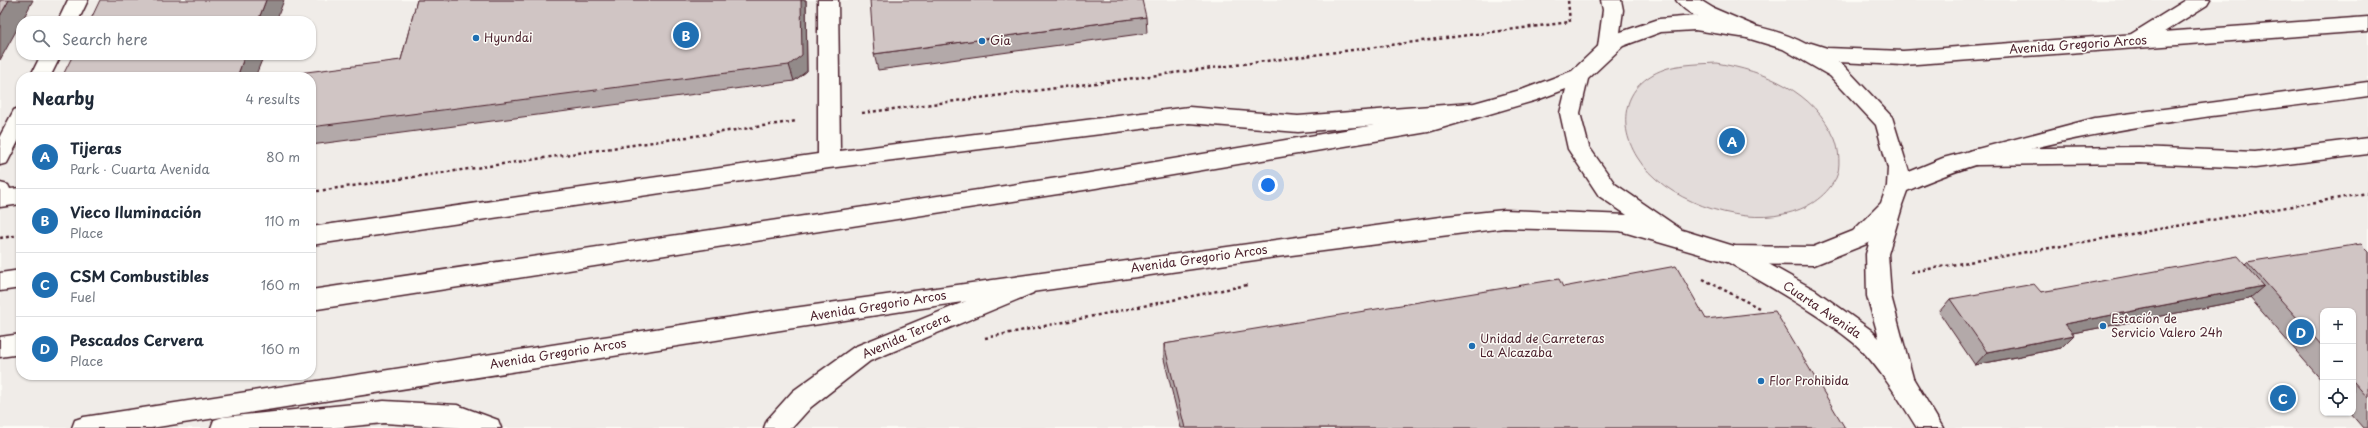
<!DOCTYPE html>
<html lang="en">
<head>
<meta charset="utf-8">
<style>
	body { margin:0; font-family:"Playpen Sans",sans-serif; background:#f6f6f7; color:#1f2937 }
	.controls { position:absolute; right:12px; bottom:12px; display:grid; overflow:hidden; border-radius:8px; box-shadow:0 1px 3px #0004 }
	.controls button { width:36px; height:36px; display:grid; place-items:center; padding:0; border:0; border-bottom:1px solid #e0e1e3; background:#fff; color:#1f2937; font:20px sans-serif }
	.you { position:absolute; left:1268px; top:185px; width:14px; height:14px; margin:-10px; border:3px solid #fff; border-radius:50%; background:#1a73e8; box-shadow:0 0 0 6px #1a73e833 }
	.badge { display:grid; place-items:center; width:26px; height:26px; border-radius:50%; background:#1f6fb2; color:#fff; font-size:13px; font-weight:700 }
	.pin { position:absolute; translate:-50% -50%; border:2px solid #fff; box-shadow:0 1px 4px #0006 }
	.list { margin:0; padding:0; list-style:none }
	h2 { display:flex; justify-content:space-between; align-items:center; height:52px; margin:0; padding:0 16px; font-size:17px }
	h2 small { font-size:13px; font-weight:400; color:#747a83 }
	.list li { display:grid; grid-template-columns:26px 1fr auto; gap:12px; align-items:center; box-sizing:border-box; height:64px; padding:0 16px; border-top:1px solid #e0e1e3 }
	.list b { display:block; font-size:15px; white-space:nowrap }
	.list p { margin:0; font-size:13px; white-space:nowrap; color:#747a83 }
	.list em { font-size:13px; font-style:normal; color:#747a83 }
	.icon { flex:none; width:22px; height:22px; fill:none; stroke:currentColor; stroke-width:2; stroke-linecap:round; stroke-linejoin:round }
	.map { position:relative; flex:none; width:2368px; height:428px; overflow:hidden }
	.search { position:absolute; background:#fff; box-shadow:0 1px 3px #0004; left:16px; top:16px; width:300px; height:44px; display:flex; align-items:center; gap:10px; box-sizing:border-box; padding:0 14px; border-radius:16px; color:#747a83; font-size:15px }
	.panel { position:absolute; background:#fff; box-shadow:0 1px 3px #0004; left:16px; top:72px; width:300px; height:308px; border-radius:16px }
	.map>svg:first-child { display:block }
	.built { fill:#f0ece8; fill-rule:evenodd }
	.green { fill:#e3dcda; stroke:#967e82 }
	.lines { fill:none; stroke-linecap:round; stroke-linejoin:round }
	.lane-casing { stroke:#4a1f2b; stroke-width:3 }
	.street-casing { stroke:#4a1f2b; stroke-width:3 }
	.primary-casing { stroke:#4a1f2b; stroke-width:3 }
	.path { stroke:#4a1f2b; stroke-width:2.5; stroke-dasharray:3 3; stroke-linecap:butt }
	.lane { fill:#fdfcf7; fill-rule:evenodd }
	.street { fill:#fdfcf7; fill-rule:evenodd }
	.primary { fill:#fdfcf7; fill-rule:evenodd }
	.wall { fill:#b3a9a9; stroke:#4a1f2b }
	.shaded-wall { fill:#928a89; stroke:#4a1f2b }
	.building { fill:#d0c5c4; stroke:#4a1f2b }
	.poi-dot { fill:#1f6fb2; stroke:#fdfcf7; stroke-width:1.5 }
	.labels { text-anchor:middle; stroke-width:3; stroke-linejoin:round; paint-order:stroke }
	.poi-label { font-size:12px; fill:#4a1f2b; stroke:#fdfcf7; text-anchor:start }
	.street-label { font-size:12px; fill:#4a1f2b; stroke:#fdfcf7 }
</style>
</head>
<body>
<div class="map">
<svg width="2368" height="428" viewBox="0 0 2368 428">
	<rect width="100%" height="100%" fill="#fdfcf7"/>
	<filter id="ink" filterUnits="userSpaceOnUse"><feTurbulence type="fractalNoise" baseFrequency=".025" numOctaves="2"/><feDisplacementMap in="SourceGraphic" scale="8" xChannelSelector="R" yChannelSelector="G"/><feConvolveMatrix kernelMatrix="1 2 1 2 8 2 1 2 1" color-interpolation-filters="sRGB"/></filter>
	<g filter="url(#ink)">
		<path class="built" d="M0,0H2368V428H0ZM21,21H311V55H21ZM21,77H311V375H21ZM2323,311H2353V413H2323Z"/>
		<path class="green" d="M1716,63C1765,71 1814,91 1835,139C1839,149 1841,168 1836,178C1825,198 1807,209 1784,214C1737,225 1663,200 1637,157C1615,121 1625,81 1668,68C1684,64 1700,64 1716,63Z"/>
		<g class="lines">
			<defs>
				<g id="lane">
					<path d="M68,0H88L78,21H58Z"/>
					<path d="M818,0H838L840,151L1189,107L1298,116L1471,103L1478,105L1481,110L1478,115L1471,117L1298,132L1189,123L829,168L311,245V227L818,154Z"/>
					<path d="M2186,0H2210L2207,5L2142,46L2135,48L2128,46L2125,41L2128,36Z"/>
					<path d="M41,55H61L50,77H30Z"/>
					<path d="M21,107V136L7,163L0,165V136L14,110Z"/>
					<path d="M2368,138V154L2255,168L2139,163L1976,165L1969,163L1965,157L1969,151L1976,149L2139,147L2255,152Z"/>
					<path d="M0,183L8,185L10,189L21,188V204L0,207Z"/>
					<path d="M21,270V288L0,291V273Z"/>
				</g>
				<g id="street">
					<path d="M1601,0H1621L1623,10L1618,47L1615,52L1608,54L1601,52L1598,47L1603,10Z"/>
					<path d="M1676,0H1700L1713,8L1755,26L1758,31L1755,36L1748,38L1741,36C1723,28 1687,17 1676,0Z"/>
					<path d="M1891,199L1899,201L1902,207L1888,254L1891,296L1913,378L1943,428H1917C1901,402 1877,363 1854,343C1815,311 1770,287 1726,261L1723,255L1726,249L1734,246L1742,249L1815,290L1871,330L1879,338L1867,296L1866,254L1880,207L1883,201Z"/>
					<path d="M1025,277L1033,279L1037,286L1033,293L870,361L811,407L792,428H764L767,420L793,391L854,347Z"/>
					<path d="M384,401L457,405L498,420L501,428H460L384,423L333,428H211L214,420L223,417Z"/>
				</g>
				<g id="primary">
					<path d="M1695,16C1732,22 1773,26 1806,44L1811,43L1827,48L1903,51L2368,17V31L1903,65L1838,62L1844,66L1892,117L1909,172L1943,158L2095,118L2368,82V96C2217,117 2047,128 1907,191L1899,213L1869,243L1814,265L1734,264L1620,231L1504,228L1276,257L935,306L151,428H72L75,420L84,417L765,312L1447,216L1504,210L1627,215L1599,196L1568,149L1560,113L1566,89L1537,100L1428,132L1084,190L311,310V290L1084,174L1428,116L1524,89L1572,71L1609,36L1659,19ZM1695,30L1747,38L1783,49L1830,76L1876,125L1888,168L1887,186L1881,203L1853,231L1813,247L1734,246L1682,230L1615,184L1589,147L1580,113L1588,79L1623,46L1661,32Z"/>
					<path d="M21,334V354L0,357V337Z"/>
				</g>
			</defs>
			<use href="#lane" class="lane-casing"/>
			<use href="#street" class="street-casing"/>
			<use href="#primary" class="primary-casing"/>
			<g class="path">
				<path d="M862,113L1570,22L1568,0"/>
				<path d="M311,192L797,121"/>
				<path d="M0,238L21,235"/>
				<path d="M1911,272L2368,193"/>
				<path d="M1703,279L1761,309"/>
				<path d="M985,338L1247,285"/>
			</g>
			<use href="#lane" class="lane"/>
			<use href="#street" class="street"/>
			<use href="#primary" class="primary"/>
		</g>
		<g class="wall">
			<path d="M417,0H806L807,71L794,81L311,145V77L401,60Z"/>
			<path d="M1146,17L1147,33L878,70L874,54Z"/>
			<path d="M2368,251V428H2363L2350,413H2353V311H2323V382L2250,298L2249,299L2072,333L2074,335L2061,348L1975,365L1939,312L1950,299L2041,292L2245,264L2247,262Z"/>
			<path d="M1563,287L1706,319L1845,428H1181L1164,359V344Z"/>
		</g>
		<g class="shaded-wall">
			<path d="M9,0H33L22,21H21V22L0,60V16Z"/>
			<path d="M266,0H284L276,21H258Z"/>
			<path d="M801,0H806L807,71L794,81L789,65Z"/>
			<path d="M245,55H264L255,77H237Z"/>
			<path d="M2264,286L2249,299L2052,337L2065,324Z"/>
			<path d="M2074,335L2061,348L1975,365L1987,352Z"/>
		</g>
		<g class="building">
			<path d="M0,0H9L0,16Z"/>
			<path d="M100,0H266L258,21H90Z"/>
			<path d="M417,0H801L802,55L789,65L311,127V77H267L401,60Z"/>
			<path d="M870,0H1142L1146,17L874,54Z"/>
			<path d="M73,55H245L237,77H62Z"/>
			<path d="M2361,244L2368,251V398L2353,381V311H2323V347L2247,262Z"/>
			<path d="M2238,256L2264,286L2065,324L2074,335L1987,352L1950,299L2034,284L2041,292Z"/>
			<path d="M1676,266L1706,319L1775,311L1845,428H1185L1164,344L1559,279L1563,287Z"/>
		</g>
	</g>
	<g class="poi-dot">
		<circle cx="476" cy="38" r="4"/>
		<circle cx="982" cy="41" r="4"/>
		<circle cx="2103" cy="326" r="4"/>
		<circle cx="1472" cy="346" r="4"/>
		<circle cx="1761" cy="381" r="4"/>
	</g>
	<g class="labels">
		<g class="poi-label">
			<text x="484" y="42">Hyundai</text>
			<text x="990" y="45">Gia</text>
			<text x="2111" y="323">Estación de<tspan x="2111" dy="14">Servicio Valero 24h</tspan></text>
			<text x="1480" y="343">Unidad de Carreteras<tspan x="1480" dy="14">La Alcazaba</tspan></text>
			<text x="1769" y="385">Flor Prohibida</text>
		</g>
		<g class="street-label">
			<text transform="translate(2078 45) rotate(-4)" y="4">Avenida Gregorio Arcos</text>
			<text transform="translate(1199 259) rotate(-8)" y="4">Avenida Gregorio Arcos</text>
			<text transform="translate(878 306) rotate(-9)" y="4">Avenida Gregorio Arcos</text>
			<text transform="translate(1822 310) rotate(34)" y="4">Cuarta Avenida</text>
			<text transform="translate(906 336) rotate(-24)" y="4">Avenida Tercera</text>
			<text transform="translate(558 354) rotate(-9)" y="4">Avenida Gregorio Arcos</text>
		</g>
	</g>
</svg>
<div class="controls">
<button>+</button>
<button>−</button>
<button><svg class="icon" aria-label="locate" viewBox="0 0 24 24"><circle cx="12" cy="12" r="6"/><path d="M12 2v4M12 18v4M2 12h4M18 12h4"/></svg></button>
</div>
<div class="you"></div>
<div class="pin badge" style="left:1732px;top:141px">A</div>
<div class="pin badge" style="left:686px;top:35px">B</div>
<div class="pin badge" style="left:2283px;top:398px">C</div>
<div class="pin badge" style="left:2301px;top:332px">D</div>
<div class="search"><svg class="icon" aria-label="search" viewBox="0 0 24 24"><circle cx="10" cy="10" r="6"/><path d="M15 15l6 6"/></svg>Search here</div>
<section class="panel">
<h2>Nearby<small>4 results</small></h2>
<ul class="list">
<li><span class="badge">A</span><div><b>Tijeras</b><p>Park · Cuarta Avenida</p></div><em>80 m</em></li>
<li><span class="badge">B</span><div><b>Vieco Iluminación</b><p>Place</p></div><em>110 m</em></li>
<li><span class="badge">C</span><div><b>CSM Combustibles</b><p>Fuel</p></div><em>160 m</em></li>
<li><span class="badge">D</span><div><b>Pescados Cervera</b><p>Place</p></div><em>160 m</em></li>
</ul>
</section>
</div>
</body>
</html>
